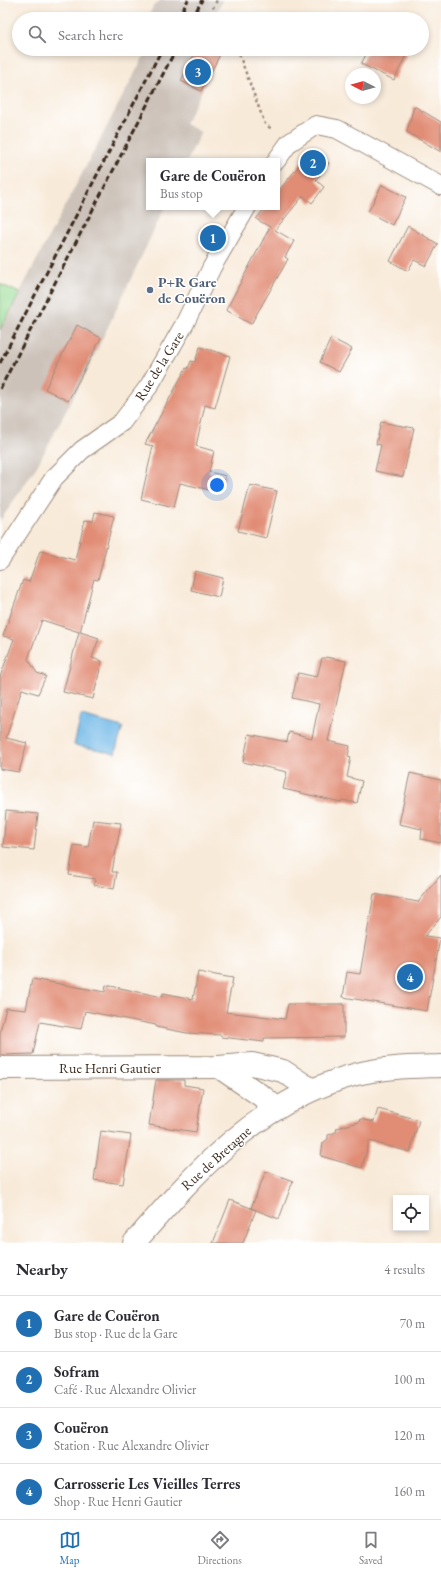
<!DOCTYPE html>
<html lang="en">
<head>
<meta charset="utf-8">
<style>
	body { margin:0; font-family:"EB Garamond",serif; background:#f2f2f3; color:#2b2b33 }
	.controls { position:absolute; right:12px; bottom:12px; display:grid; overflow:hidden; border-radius:0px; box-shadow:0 2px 6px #0003 }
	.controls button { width:36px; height:36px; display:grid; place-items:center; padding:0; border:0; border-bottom:1px solid #e1e1e2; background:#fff; color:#2b2b33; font:20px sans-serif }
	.compass { position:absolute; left:345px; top:68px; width:36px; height:36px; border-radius:50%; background:#fff; box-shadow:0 2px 6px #0003; rotate:276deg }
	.you { position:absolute; left:217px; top:485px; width:14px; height:14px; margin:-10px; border:3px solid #fff; border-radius:50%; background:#1a73e8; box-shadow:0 0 0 6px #1a73e833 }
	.badge { display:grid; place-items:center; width:26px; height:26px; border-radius:50%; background:#1f6fb2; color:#fff; font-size:13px; font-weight:700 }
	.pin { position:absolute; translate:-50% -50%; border:2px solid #fff; box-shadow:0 1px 4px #0006 }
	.popup { position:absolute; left:146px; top:158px; width:134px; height:52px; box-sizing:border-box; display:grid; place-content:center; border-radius:0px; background:#fff; filter:drop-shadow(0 1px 3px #0005); font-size:13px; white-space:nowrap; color:#7c7c81 }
	.popup b { font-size:15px; color:#2b2b33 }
	.popup::after { content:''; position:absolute; left:50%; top:100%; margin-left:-8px; border:8px solid transparent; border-top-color:#fff }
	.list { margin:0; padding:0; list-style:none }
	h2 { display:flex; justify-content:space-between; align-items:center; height:52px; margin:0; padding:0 16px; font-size:17px }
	h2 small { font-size:13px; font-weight:400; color:#7c7c81 }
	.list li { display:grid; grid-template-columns:26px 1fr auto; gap:12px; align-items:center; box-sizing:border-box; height:56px; padding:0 16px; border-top:1px solid #e1e1e2 }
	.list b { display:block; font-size:15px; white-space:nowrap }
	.list p { margin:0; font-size:13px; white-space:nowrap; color:#7c7c81 }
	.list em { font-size:13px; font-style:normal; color:#7c7c81 }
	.icon { flex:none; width:22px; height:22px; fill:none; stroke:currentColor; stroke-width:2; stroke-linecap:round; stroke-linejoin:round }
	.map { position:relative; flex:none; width:441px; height:1243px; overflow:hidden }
	.search { position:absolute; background:#fff; box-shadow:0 2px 6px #0003; left:12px; right:12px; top:12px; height:44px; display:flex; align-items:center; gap:10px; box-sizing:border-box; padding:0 14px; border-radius:22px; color:#7c7c81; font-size:15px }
	.sheet { height:276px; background:#fff }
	nav { display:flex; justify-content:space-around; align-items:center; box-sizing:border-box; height:56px; border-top:1px solid #e1e1e2; background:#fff; font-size:11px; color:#7c7c81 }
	nav a { display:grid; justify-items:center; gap:2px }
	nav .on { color:#1f6fb2 }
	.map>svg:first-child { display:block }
	.industrial { fill:#ccc2b9 }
	.green { fill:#97db93; stroke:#698258 }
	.water { fill:#6fb8e7; stroke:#557182 }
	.building { fill:#e18c75 }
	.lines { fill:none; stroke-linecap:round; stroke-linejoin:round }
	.minor-casing { stroke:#9a8a7c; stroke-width:20 }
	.tertiary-casing { stroke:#9a8a7c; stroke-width:24 }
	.secondary-casing { stroke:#9a8a7c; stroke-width:24 }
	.path { stroke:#9a8a7c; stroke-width:2.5; stroke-dasharray:3 3; stroke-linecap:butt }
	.minor { stroke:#fff; stroke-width:18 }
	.tertiary { stroke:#fff; stroke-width:22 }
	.secondary { stroke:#fff; stroke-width:22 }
	.rail { stroke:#3b2a1e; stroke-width:3; stroke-dasharray:6 3; stroke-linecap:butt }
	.service-dot { fill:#5c6f8a; stroke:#fff; stroke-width:1.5 }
	.labels { text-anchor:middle; stroke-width:3; stroke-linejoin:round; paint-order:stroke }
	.service-label { font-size:14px; font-weight:bold; fill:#4e5e75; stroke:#fff; text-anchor:start }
	.street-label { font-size:14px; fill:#3b2a1e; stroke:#fff }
</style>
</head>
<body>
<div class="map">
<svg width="441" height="1243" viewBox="0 0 441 1243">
	<rect width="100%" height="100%" fill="#fff"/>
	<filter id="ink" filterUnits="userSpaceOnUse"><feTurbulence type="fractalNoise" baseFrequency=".025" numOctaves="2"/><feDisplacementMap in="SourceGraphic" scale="8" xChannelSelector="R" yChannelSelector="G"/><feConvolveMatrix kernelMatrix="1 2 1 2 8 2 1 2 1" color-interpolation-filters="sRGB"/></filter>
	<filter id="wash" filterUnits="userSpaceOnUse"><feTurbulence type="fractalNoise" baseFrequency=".012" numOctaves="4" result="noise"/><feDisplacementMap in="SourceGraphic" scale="16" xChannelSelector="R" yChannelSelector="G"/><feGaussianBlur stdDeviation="0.9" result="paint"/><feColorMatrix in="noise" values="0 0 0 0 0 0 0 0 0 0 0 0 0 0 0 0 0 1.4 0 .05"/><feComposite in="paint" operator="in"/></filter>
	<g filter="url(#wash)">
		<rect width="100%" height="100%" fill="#f8ead9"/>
		<g class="industrial">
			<path d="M161,0H223L213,19H147L153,7Z"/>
			<path d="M145,49H223L185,124L201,132L187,161H149V207H165L86,373L37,466L0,521V330L147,50Z"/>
		</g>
		<path class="green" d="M0,284L20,293L0,330Z"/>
		<path class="water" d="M81,716L123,727L115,753L74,745Z"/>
		<g id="blocks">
			<g class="building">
				<path d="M197,49H223L201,91L181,81Z"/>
				<path d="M369,49H409L394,80L361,64Z"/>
				<path d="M414,106L441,122V152L407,132Z"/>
				<path d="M310,152L329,163L316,180L324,187L312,203L303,196L275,230L294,241L285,257L288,259L251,324L226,310L270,227L256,219L266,207H277V193Z"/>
				<path d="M382,185L406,197L392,225L368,212Z"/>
				<path d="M408,226L438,244L426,266L414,260L408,271L390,261Z"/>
				<path d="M77,325L101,338L68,401L45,389Z"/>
				<path d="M331,338L352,349L339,372L320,362Z"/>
				<path d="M200,347L230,356L215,408L205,405L196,446L214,451L209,472L226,476L218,492L180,483L174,507L141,499L153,446L145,444L186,368L188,369L191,361L195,362Z"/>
				<path d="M381,422L414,428L403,477L375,471L381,445L376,444Z"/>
				<path d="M250,485L277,491L266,538L238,531Z"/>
				<path d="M95,512L114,516L98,580L94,579L80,632L99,638L92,658L102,661L93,699L63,692L79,632L42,620L28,659L37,673L46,676L38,694L22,689L6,738L27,743L19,772L0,769V677L14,639L3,636L23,580L29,582L40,551L75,560L85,520L93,521Z"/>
				<path d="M195,571L223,578L219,597L191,590Z"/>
				<path d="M326,657L346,661L328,741L350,746L348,756L351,757L347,777L362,781L357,803L342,800L341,802L283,789L287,772L243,762L249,734L287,742L289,732L312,738L319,704L292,698L298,673L317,677L322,658H326Z"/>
				<path d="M410,773L441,780V843L421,839L422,829L399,824Z"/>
				<path d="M6,811L38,814L34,850L3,847Z"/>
				<path d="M93,820L121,823L112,872H117L114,889L94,885L95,879L69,875L74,845L88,847Z"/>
				<path d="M441,875V917L425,936L440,938L427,1011L343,997L347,972L360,974L374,894L418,902Z"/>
				<path d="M198,972L233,978L226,1012L285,1019L288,1004H344V1037L264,1038V1042L221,1037V1035L187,1033L156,1027V1025L85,1011L81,1029L40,1022L33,1054L0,1055V1032L6,1008L26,1010L32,979L105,992L106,985L162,997L163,993L193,999Z"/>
				<path d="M156,1080H184V1085L203,1088L196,1132L149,1125Z"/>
				<path d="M378,1109L419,1120L410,1152L369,1141L362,1168L321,1156L323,1143L328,1139V1135L336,1132L337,1128L359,1122L360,1119L374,1122Z"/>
				<path d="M101,1131L131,1135L123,1184L94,1180Z"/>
				<path d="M266,1171L293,1181L279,1219L251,1208Z"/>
				<path d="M230,1200L256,1210L243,1243H213Z"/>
			</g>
		</g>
	</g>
	<g filter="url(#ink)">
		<use href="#blocks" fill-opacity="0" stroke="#9a8a7c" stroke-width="1"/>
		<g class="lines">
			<defs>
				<g id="minor">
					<path d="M276,161L289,143L316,125L337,129L441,186"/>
					<path d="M0,560L54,478L82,450L122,422L149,386L184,325L212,267L247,207"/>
				</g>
				<g id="tertiary">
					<path d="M219,1067L263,1097L276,1108"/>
					<path d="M0,1068L219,1067L252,1064L283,1071L312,1090"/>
				</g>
				<path id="secondary" d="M134,1243C198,1169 258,1101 357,1074C384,1067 413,1067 441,1066"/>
			</defs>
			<use href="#minor" class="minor-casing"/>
			<use href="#tertiary" class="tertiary-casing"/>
			<use href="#secondary" class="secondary-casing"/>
			<g class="path">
				<path d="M209,19L208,18L217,0"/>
				<path d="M237,49L265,124L273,130"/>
			</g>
			<use href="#minor" class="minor"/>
			<use href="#tertiary" class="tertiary"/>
			<use href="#secondary" class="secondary"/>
			<g class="rail">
				<path d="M178,19L188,0"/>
				<path d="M192,19L202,0"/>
				<path d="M0,363L162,49"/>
				<path d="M0,389L176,49"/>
			</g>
		</g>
	</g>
	<circle class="service-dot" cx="150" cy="290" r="4"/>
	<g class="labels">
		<g class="service-label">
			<text x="158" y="287">P+R Gare<tspan x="158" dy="16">de Couëron</tspan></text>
		</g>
		<g class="street-label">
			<text transform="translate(159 366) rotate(-58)" y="5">Rue de la Gare</text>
			<text x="110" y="1073">Rue Henri Gautier</text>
			<text transform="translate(216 1158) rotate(-42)" y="5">Rue de Bretagne</text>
		</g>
	</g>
</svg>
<div class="controls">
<button><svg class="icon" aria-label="locate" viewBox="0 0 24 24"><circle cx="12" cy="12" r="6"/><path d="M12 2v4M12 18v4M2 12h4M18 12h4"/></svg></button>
</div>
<svg class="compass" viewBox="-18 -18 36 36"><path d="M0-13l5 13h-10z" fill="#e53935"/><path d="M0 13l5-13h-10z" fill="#7c7c81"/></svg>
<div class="you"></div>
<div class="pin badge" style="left:213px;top:238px">1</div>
<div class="popup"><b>Gare de Couëron</b>Bus stop</div>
<div class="pin badge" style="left:313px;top:163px">2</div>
<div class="pin badge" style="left:198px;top:72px">3</div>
<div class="pin badge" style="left:410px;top:977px">4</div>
<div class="search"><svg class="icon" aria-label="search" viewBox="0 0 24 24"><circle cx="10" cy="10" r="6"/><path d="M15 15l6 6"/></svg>Search here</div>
</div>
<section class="sheet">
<h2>Nearby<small>4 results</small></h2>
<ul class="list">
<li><span class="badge">1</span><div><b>Gare de Couëron</b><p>Bus stop · Rue de la Gare</p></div><em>70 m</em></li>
<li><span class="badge">2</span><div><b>Sofram</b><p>Café · Rue Alexandre Olivier</p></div><em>100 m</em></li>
<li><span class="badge">3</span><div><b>Couëron</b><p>Station · Rue Alexandre Olivier</p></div><em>120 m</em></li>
<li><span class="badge">4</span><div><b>Carrosserie Les Vieilles Terres</b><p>Shop · Rue Henri Gautier</p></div><em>160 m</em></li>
</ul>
</section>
<nav>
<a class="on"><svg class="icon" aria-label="map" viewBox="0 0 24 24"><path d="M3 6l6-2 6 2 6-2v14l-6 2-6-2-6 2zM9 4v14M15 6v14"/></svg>Map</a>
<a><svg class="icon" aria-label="directions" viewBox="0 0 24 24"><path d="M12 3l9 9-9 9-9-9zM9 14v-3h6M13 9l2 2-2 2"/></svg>Directions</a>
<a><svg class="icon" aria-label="saved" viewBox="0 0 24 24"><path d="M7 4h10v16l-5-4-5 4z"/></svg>Saved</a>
</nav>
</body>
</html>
